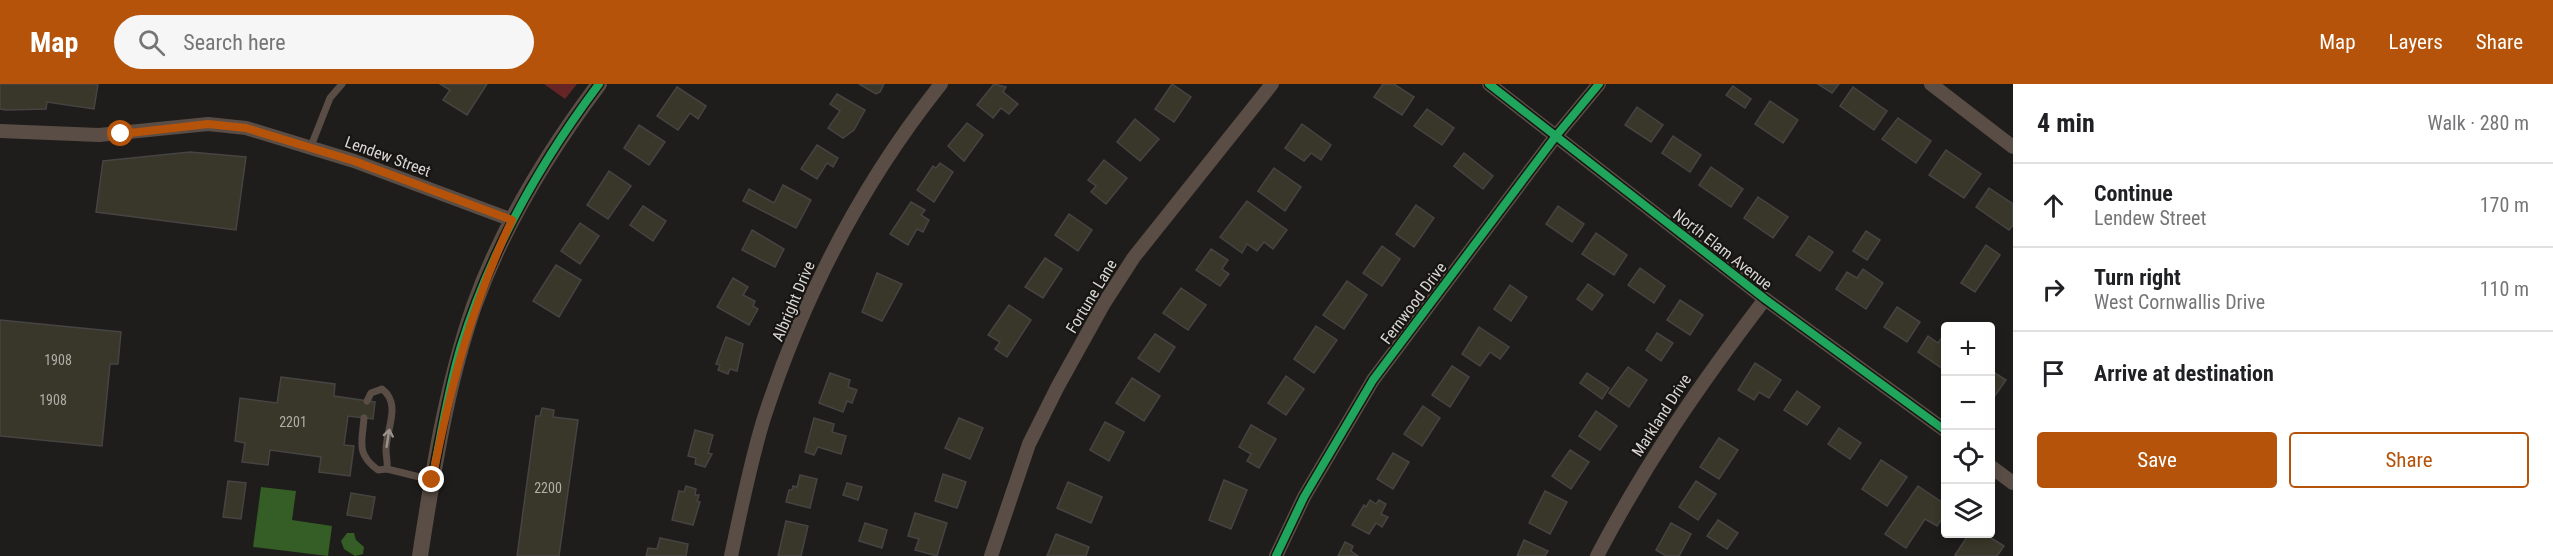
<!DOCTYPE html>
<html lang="en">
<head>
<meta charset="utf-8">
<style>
	body { margin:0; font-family:"Roboto Condensed",sans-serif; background:#f6f6f6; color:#202124 }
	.controls { position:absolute; right:18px; bottom:18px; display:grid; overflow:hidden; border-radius:6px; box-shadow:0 3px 9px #0003 }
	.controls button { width:54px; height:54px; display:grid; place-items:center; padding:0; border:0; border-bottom:2px solid #e0e0e0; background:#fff; color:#202124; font:30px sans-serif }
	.stop { position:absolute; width:18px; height:18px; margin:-14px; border:4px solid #b45309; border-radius:50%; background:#fff }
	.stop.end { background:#b45309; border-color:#fff; box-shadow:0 2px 6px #0008 }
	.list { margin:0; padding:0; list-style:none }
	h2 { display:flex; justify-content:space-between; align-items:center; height:78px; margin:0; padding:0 24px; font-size:26px }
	h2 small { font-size:20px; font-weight:400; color:#757577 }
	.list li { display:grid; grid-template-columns:39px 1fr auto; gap:18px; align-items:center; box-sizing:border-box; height:84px; padding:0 24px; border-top:2px solid #e0e0e0 }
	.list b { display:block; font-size:22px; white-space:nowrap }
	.list p { margin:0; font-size:20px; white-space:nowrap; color:#757577 }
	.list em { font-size:20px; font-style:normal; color:#757577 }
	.actions { display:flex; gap:12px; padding:18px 24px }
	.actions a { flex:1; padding:14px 0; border:2px solid #b45309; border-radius:6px; text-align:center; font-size:21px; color:#b45309 }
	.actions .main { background:#b45309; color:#fff }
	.icon { flex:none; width:33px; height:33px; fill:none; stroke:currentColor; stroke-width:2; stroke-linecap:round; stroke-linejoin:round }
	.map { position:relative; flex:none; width:2013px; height:472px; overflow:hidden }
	header { display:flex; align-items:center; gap:36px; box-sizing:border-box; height:84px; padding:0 30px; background:#b45309; color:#fff }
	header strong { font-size:28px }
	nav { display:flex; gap:33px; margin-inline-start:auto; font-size:21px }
	.search { width:420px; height:54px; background:#f6f6f6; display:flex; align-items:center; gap:15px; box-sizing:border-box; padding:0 21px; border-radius:33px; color:#757577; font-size:22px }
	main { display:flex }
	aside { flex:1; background:#fff }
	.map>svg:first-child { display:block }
	.forest { fill:#652524 }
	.water { fill:#355e26 }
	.building { fill:#383729; stroke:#454443; stroke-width:1.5 }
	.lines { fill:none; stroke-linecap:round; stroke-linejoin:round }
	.service { stroke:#5a4d45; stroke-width:7 }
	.minor { stroke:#5a4d45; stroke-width:14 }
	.tertiary { stroke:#5a4d45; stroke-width:16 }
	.cycleway-casing { stroke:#171511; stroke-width:11 }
	.cycleway { stroke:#20a55d; stroke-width:8 }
	.oneway { stroke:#99928c }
	.route { stroke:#b45309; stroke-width:8 }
	.labels { text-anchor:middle; stroke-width:4.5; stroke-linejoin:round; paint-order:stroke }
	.number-label { font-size:14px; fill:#b0aea9 }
	.street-label { font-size:16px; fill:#d8d6d4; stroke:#171511 }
</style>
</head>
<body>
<header>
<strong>Map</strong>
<div class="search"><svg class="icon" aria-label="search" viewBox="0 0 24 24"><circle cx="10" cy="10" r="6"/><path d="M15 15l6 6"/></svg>Search here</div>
<nav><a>Map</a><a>Layers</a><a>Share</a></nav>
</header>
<main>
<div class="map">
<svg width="2013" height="472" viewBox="0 0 2013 472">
	<rect width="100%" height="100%" fill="#1f1d1b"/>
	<path class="forest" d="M544,0H577L565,15Z"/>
	<g class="water">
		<path d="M261,403L296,407L292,436L332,442L328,472L253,463Z"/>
		<path d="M347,449H354L356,456L364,463L363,470L355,472L344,465L341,457Z"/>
	</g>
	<g class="building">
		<path d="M0,0H98L94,25L47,18L46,25L6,26L0,25Z"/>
		<path d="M440,0H487L467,31L443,16L450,6Z"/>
		<path d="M859,0H884L880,8L876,10Z"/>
		<path d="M994,0L1006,3L1003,8L1018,20L1009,30L1001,24L993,34L977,21Z"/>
		<path d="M1172,0L1191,13L1174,38L1155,25Z"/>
		<path d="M1383,0H1394L1414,13L1402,31L1374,13Z"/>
		<path d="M1818,0H1839L1832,9Z"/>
		<path d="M1733,2L1751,15L1745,24L1726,11Z"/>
		<path d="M677,3L706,22L698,35L690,29L678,46L657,32Z"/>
		<path d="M1853,3L1887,27L1874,46L1840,22Z"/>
		<path d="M837,10L865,26L854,46L843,54L828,44L840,27L830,20Z"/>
		<path d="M1770,17L1798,36L1783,59L1755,40Z"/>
		<path d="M1637,23L1663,41L1651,58L1625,41Z"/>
		<path d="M1427,25L1454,44L1442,61L1414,42Z"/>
		<path d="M1898,34L1931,57L1916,79L1882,55Z"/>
		<path d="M1135,35L1159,55L1140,77L1117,58Z"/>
		<path d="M967,39L983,51L964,77L948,62Z"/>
		<path d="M1302,40L1331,61L1321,76L1311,69L1304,77L1285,64Z"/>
		<path d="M639,41L665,58L649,81L624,64Z"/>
		<path d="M1673,52L1701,71L1690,88L1662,69Z"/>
		<path d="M817,61L838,74L833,83L827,79L817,95L801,85Z"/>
		<path d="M1946,66L1981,90L1964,114L1929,91Z"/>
		<path d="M190,68L246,73L236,146L96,128L103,77Z"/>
		<path d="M1464,69L1493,92L1483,105L1454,82Z"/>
		<path d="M1104,76L1127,94L1106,120L1091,108L1096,102L1088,96Z"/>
		<path d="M940,79L953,88L934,118L917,106L933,82L936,84Z"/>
		<path d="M1711,83L1743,105L1731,123L1699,101Z"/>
		<path d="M1274,84L1301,103L1285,127L1258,107Z"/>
		<path d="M609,87L631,102L608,135L587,121Z"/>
		<path d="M783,101L811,116L796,144L743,117L749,105L774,119Z"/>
		<path d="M1989,104L2013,120V141L2009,146L1976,123Z"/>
		<path d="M1758,113L1788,133L1773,154L1744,134Z"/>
		<path d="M1247,117L1287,146L1273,165L1264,158L1257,167L1247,160L1242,169L1220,153Z"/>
		<path d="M911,118L925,126L921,131L929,136L923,148L917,145L908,161L890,150Z"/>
		<path d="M1416,121L1434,134L1414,163L1396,150Z"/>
		<path d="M643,122L666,137L653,157L630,141Z"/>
		<path d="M1558,122L1584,140L1572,158L1546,140Z"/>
		<path d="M1069,130L1092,146L1078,167L1055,151Z"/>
		<path d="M580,139L599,152L580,180L561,167Z"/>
		<path d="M752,146L784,165L775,183L742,166Z"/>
		<path d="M1866,147L1880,156L1867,176L1853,167Z"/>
		<path d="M1596,149L1627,171L1614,191L1582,170Z"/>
		<path d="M1809,152L1833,168L1820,187L1796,171Z"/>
		<path d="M1986,161L2000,171L1975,208L1961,199Z"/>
		<path d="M1382,162L1400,175L1382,202L1363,189Z"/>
		<path d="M1211,165L1228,176L1222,185L1229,190L1220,202L1196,186Z"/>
		<path d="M1045,174L1062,185L1043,214L1025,203Z"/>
		<path d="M556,181L581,196L559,233L533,217Z"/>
		<path d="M1640,184L1665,202L1654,219L1628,201Z"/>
		<path d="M1863,185L1883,199L1866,225L1836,205L1847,188L1857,194Z"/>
		<path d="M877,189L902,200L882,237L862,228Z"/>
		<path d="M733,194L748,203L743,211L755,217L753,222L758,225L749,241L717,223Z"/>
		<path d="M1347,197L1367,211L1344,245L1323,231Z"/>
		<path d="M1588,200L1603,211L1592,226L1577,215Z"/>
		<path d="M1510,201L1527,213L1511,237L1494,225Z"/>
		<path d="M1181,204L1206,221L1188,246L1163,229Z"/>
		<path d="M1680,216L1703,231L1690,251L1667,236Z"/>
		<path d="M1009,221L1031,236L1007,273L995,265L1000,258L988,251Z"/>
		<path d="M1897,223L1920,238L1907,258L1884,243Z"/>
		<path d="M0,236L121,248L118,280H110L102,362L0,352Z"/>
		<path d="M1316,242L1337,256L1314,289L1294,275Z"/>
		<path d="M1479,243L1509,263L1500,275L1490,268L1480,282L1462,270Z"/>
		<path d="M1657,249L1673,259L1661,277L1646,266Z"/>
		<path d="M1155,250L1175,263L1159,288L1138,274Z"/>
		<path d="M1928,252L1938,259L1943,252L1946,253V287L1918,268Z"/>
		<path d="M726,253L743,260L737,287L730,285L728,290L718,286L720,281L716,280Z"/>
		<path d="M1755,279L1781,296L1769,314L1759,308L1754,316L1738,306Z"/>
		<path d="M1452,282L1469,293L1450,323L1432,311Z"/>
		<path d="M1628,283L1647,296L1629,323L1609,309Z"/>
		<path d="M1990,286L2006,296L1992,316L1990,315Z"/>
		<path d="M830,289L850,296L848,303L857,306L852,319L847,317L843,328L819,319Z"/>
		<path d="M1587,289L1609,304L1602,315L1580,299Z"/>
		<path d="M1286,292L1304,305L1286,331L1268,319Z"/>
		<path d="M281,293L335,300L334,312L375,318L373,335L348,332L344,361L354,362L350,392L319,388L321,373L270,366L268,381L242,378L245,359L235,357L240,314L277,319Z"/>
		<path d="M1132,294L1160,312L1144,337L1116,319Z"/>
		<path d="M1797,307L1820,323L1807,341L1784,326Z"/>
		<path d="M1423,322L1440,334L1422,362L1404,350Z"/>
		<path d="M542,324L554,326L553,333L578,336L559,472H517L536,332H540Z"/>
		<path d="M1596,327L1617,342L1600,366L1579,352Z"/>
		<path d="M814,334L834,340L832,348L846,352L841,370L818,363L814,371L805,368Z"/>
		<path d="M959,334L983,344L970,375L945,364Z"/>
		<path d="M1105,338L1124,348L1109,377L1090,366Z"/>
		<path d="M1251,341L1276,355L1259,384L1247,377L1251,370L1239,363Z"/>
		<path d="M1839,344L1861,359L1850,375L1828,360Z"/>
		<path d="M695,346L713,351L708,369L712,370L705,383L695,380L696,374L688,372Z"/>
		<path d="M1719,354L1738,366L1719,395L1700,383Z"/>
		<path d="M1570,366L1589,378L1571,405L1552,392Z"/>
		<path d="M1393,369L1409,378L1393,405L1377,395Z"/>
		<path d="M1881,376L1907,393L1887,422L1862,405Z"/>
		<path d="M943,390L966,398L957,424L935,417Z"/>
		<path d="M800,391L817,395L810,424L786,418L789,406H792L793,402L797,403Z"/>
		<path d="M1224,396L1247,406L1231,445L1209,436Z"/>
		<path d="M228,397L246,399L241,435L223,433Z"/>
		<path d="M1696,397L1716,410L1698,436L1679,423Z"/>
		<path d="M1068,398L1102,413L1091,439L1057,424Z"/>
		<path d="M847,399L862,403L858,416L843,411Z"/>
		<path d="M686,402L696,405L695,411H699L697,417L700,418L693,441L672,436L679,407L684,408Z"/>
		<path d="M1918,402L1946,421V429L1937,442L1925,435L1906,464L1885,450Z"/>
		<path d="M1545,407L1567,418L1550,450L1529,439Z"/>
		<path d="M351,409L375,413L371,435L347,431Z"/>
		<path d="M1370,416L1376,420L1379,416L1386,420L1381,430L1388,433L1382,443L1376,439L1369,450L1352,441L1364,421L1366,423Z"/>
		<path d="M915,429L947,439L937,472L915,466L919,455L908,452Z"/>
		<path d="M1718,436L1738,449L1727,465L1707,452Z"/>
		<path d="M786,437L808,442L801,472H778Z"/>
		<path d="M865,439L887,446L882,464L859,457Z"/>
		<path d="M1671,439L1691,450L1679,472H1666L1656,466Z"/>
		<path d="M1056,450L1089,463L1086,472H1047Z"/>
		<path d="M1969,450H1985L2004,462L1997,472H1957L1955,471Z"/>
		<path d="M660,454L688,460L686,472H646L648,464L657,465Z"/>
		<path d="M1524,456L1548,467L1545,472H1517Z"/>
		<path d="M1345,458L1353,462L1351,467L1358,472H1338Z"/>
	</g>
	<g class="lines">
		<g class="service">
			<path d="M311,62L330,14L342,0"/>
			<path d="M364,334C362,359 356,370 378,386L387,385C388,378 386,373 386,366C386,345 402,320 382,305L371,309L367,317"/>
			<path d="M387,385L432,396"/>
		</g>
		<g class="minor">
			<path d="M1489,0L1765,215L1946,347"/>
			<path d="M1931,0L2013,63"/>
			<path d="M0,47L99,51L208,40L246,44L354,77L512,136"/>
			<path d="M1990,382L2013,399"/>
			<path d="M731,472C741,426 750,379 764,334C803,214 862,99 941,0"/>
			<path d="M991,472L1029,360L1058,302L1103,221L1134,173L1272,0"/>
			<path d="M1276,472L1304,413L1373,296L1556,52L1599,0"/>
			<path d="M1597,472C1647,377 1700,300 1765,215"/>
		</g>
		<path class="tertiary" d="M420,472C433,388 446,303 474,222C503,141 548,68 599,0"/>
		<defs>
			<g id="cycleway">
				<path d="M1489,0L1765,215L1946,347"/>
				<path d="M432,396C441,351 448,305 461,262C491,165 539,80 599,0"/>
				<path d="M1276,472L1304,413L1373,296L1556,52L1599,0"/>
			</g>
		</defs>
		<use href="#cycleway" class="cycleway-casing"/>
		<use href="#cycleway" class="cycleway"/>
	</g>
	<defs><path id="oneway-shaft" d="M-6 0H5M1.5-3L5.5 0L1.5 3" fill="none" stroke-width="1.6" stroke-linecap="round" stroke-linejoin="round" transform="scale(1.5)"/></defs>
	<use class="oneway" href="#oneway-shaft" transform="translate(388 354) rotate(-81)"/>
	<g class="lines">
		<path class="route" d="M121,50L208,40L246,44L354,77L512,136C470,225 451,300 432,396"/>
	</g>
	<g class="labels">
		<g class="number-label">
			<text x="58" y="281">1908</text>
			<text x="53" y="321">1908</text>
			<text x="293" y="343">2201</text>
			<text x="548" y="409">2200</text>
		</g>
		<g class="street-label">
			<text transform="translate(388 72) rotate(20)" y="6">Lendew Street</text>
			<text transform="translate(1723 165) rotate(38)" y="6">North Elam Avenue</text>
			<text transform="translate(1091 212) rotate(-59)" y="6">Fortune Lane</text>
			<text transform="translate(793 217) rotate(-67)" y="6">Albright Drive</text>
			<text transform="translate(1413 219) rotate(-53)" y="6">Fernwood Drive</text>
			<text transform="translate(1661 331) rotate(-57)" y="6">Markland Drive</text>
		</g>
	</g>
</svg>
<div class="controls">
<button>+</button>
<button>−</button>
<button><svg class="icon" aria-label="locate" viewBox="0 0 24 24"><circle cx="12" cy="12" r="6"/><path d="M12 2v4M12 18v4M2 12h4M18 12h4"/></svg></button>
<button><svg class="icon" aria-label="layers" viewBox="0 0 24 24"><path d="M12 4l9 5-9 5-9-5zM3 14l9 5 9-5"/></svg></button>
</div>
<div class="stop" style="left:121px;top:50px"></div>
<div class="stop end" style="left:432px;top:396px"></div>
</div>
<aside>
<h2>4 min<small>Walk · 280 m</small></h2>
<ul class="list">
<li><svg class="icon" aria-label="ahead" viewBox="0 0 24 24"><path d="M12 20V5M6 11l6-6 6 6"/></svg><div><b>Continue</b><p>Lendew Street</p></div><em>170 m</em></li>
<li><svg class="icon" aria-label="right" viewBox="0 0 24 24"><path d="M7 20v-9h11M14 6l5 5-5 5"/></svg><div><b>Turn right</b><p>West Cornwallis Drive</p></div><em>110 m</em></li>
<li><svg class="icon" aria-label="arrive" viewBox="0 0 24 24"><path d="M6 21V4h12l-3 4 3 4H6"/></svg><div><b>Arrive at destination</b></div></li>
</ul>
<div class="actions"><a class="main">Save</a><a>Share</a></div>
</aside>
</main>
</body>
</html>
